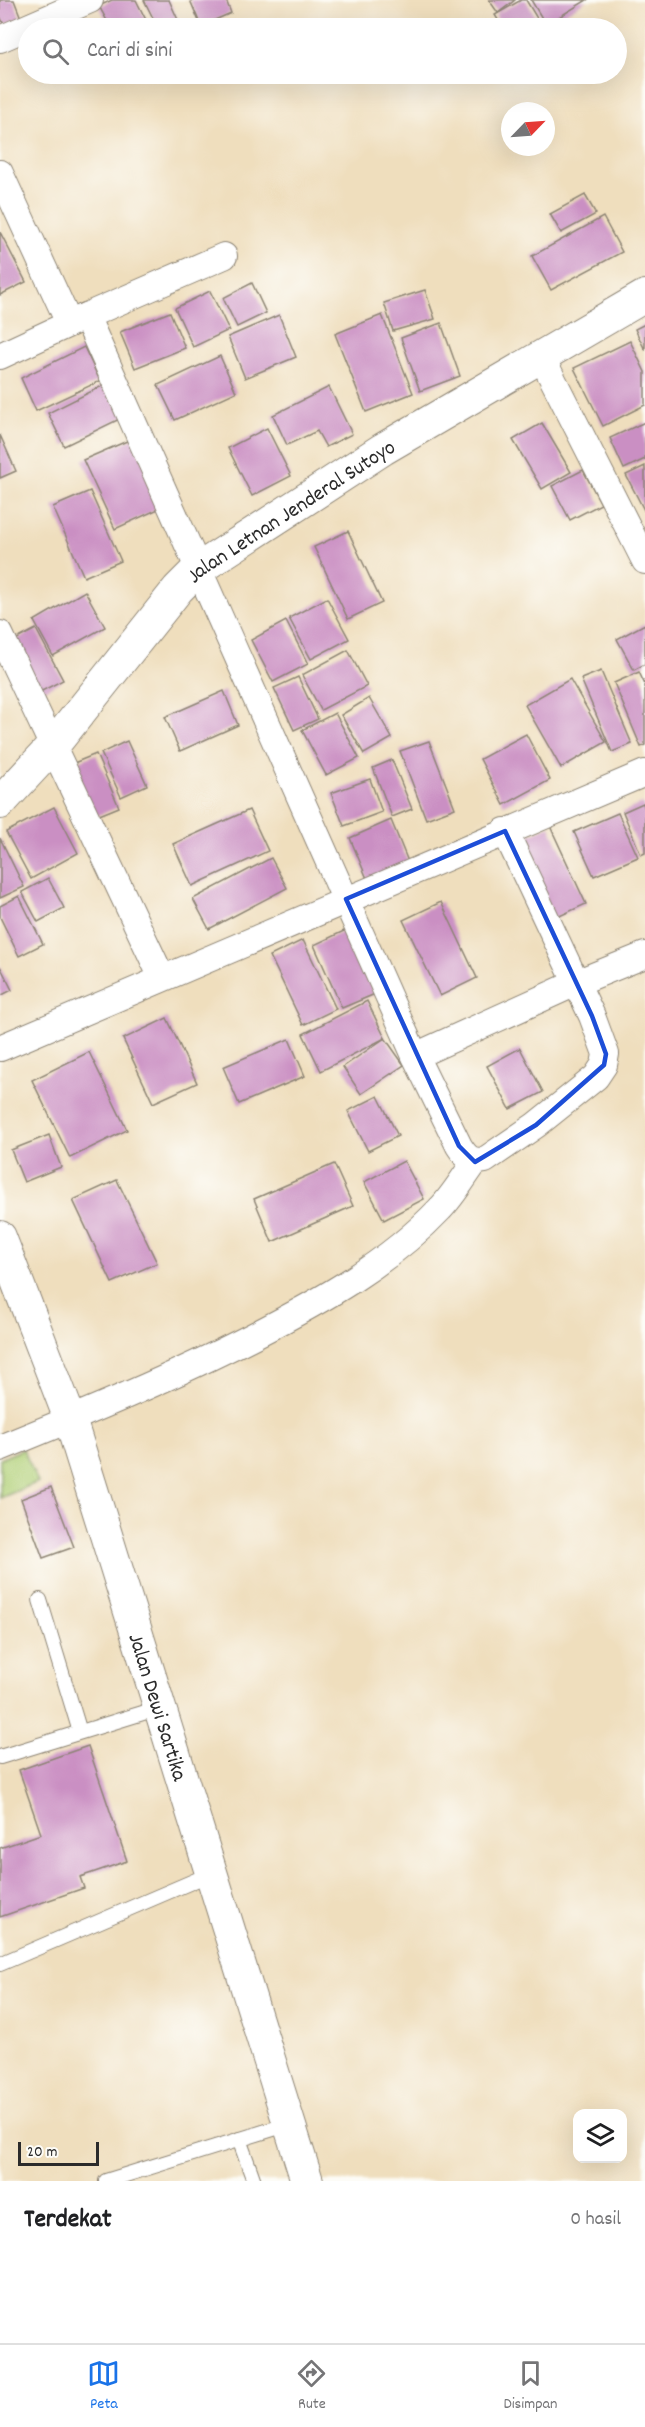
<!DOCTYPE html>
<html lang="id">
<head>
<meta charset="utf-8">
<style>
	body { margin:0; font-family:Dekko,sans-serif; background:#f2f2f2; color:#202124 }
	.controls { position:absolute; right:18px; bottom:18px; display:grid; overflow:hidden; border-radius:12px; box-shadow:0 6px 24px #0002 }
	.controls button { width:54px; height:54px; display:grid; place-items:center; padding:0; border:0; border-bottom:2px solid #e0e0e0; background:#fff; color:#202124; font:30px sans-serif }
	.compass { position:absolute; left:501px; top:102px; width:54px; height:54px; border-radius:50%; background:#fff; box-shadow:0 6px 24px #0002; rotate:65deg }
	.scale { position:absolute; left:18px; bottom:15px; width:81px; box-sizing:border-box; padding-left:6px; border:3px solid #2b2b2b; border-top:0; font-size:16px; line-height:21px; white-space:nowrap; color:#2b2b2b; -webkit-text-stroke:4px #fdfcf7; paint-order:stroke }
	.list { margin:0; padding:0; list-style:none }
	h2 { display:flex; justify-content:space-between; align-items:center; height:78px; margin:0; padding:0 24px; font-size:26px }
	h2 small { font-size:20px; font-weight:400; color:#757577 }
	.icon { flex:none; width:33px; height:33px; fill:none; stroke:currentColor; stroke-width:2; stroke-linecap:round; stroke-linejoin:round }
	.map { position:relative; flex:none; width:645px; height:2181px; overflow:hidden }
	.search { position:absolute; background:#fff; box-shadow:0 6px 24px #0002; left:18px; right:18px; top:18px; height:66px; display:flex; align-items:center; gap:15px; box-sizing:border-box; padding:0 21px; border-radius:33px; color:#757577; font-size:22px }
	.sheet { height:162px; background:#fff }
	nav { display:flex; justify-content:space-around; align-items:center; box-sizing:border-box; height:84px; border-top:2px solid #e0e0e0; background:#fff; font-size:16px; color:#757577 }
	nav a { display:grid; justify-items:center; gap:3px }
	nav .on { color:#1a73e8 }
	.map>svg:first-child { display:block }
	.green { fill:#b1d078; stroke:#6e7e52; stroke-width:1.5 }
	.building { fill:#ca8fc3 }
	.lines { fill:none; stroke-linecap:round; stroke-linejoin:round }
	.service-casing { stroke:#8d8474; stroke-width:16 }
	.minor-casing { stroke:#8d8474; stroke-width:28 }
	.tertiary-casing { stroke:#8d8474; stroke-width:34 }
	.service { stroke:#fff; stroke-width:14 }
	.minor { stroke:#fff; stroke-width:26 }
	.tertiary { stroke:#fff; stroke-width:32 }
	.marked { fill:none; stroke:#1d4ed8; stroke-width:4.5; stroke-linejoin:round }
	.labels { text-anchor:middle; stroke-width:6; stroke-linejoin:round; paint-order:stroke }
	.street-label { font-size:22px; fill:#2b2b2b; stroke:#fdfcf7 }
</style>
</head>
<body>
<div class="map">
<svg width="645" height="2181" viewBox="0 0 645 2181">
	<rect width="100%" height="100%" fill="#fdfcf7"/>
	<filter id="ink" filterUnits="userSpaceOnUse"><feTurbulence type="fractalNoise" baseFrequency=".0167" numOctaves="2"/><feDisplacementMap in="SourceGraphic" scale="12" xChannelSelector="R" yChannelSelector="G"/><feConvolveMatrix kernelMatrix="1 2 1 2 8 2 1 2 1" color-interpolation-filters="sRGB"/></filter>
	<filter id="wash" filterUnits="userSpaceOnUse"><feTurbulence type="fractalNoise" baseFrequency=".008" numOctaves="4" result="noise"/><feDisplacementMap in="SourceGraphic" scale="24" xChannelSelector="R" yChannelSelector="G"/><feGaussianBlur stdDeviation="1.35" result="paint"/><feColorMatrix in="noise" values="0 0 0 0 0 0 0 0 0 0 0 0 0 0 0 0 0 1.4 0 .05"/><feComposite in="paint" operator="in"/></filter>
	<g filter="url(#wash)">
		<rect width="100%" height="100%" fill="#efdebd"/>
		<path class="green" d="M23,1449L38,1482L0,1498V1459Z"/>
		<g id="blocks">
			<g class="building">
				<path d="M0,0H14L21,18L4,25L0,16Z"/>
				<path d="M112,0H136L150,28H111L99,6Z"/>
				<path d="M144,0H169L179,22L165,28H158Z"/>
				<path d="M190,0H226L231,13L201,26Z"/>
				<path d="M489,0H515L498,13Z"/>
				<path d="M521,0H526L538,20L525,28H503L495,15Z"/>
				<path d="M531,0H587L546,25Z"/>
				<path d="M543,22L547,28H532Z"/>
				<path d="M585,195L596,214L561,233L550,214Z"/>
				<path d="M603,217L622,252L551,290L532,256Z"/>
				<path d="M0,232L26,282L0,295Z"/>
				<path d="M252,283L266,313L237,327L223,298Z"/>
				<path d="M425,290L435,319L393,331L384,303Z"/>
				<path d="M210,291L229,330L193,347L175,308Z"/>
				<path d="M170,312L185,348L135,368L120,332Z"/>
				<path d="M279,315L296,357L245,378L228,337Z"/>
				<path d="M382,315L413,393L366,412L335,334Z"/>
				<path d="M441,323L460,376L420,391L401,338Z"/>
				<path d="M645,324V350L635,329Z"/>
				<path d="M630,341L645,372V405L603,426L574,368Z"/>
				<path d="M84,347L100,381L36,411L21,378Z"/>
				<path d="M220,356L236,392L175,420L158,385Z"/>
				<path d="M112,381L128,415L64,446L48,413Z"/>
				<path d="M329,387L352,434L326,447L317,431L287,445L273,415Z"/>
				<path d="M645,422V459L624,469L610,438Z"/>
				<path d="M542,423L571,472L542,489L513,440Z"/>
				<path d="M267,428L291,476L252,496L228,448Z"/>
				<path d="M0,435L16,471L0,478Z"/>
				<path d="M134,438L165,506L115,529L83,460Z"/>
				<path d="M645,466V512L626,475Z"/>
				<path d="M583,470L601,504L570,520L552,486Z"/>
				<path d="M90,491L121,561L84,577L53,507Z"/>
				<path d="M348,531L382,603L348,619L314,547Z"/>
				<path d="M85,591L105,627L53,656L34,621Z"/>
				<path d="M327,598L349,639L311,659L289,618Z"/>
				<path d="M286,621L308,664L273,682L251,640Z"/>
				<path d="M645,624V664L634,670L617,639Z"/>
				<path d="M36,629L63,680L40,692L13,641Z"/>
				<path d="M348,650L367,686L321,710L302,675Z"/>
				<path d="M601,671L632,744L612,752L581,679Z"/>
				<path d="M639,672L645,685V745L641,747L614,683Z"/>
				<path d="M298,677L318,719L294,730L274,688Z"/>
				<path d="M570,679L606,742L561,768L525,705Z"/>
				<path d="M224,691L238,725L180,751L165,717Z"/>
				<path d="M369,698L392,738L364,754L341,715Z"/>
				<path d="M335,713L359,758L326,775L302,730Z"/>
				<path d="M526,734L550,780L504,805L480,759Z"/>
				<path d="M127,741L147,785L121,797L101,753Z"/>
				<path d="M429,741L455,808L426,819L400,751Z"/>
				<path d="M96,754L119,807L92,818L69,765Z"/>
				<path d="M392,760L412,809L392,817L373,768Z"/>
				<path d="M370,779L382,812L344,826L331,793Z"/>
				<path d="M643,803L645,809V853L641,855L623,812Z"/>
				<path d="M54,807L78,853L31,879L6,832Z"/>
				<path d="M249,810L268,851L192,886L173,844Z"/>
				<path d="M618,813L638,857L594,876L574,832Z"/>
				<path d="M391,820L409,864L368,881L350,838Z"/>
				<path d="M550,826L586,904L553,919L518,840Z"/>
				<path d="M0,838L24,887L0,898Z"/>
				<path d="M271,858L287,888L209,929L193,899Z"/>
				<path d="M48,878L64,908L38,922L22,892Z"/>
				<path d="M19,896L43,944L19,956L0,917V906Z"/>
				<path d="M441,902L477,978L440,996L403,920Z"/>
				<path d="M346,930L375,994L342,1008L314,945Z"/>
				<path d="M303,940L336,1009L303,1025L270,956Z"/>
				<path d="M0,966L12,990L0,996Z"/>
				<path d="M367,1001L385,1038L321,1071L303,1034Z"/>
				<path d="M167,1018L197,1083L153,1103L123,1039Z"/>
				<path d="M385,1038L404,1065L361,1094L343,1067Z"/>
				<path d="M289,1039L305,1076L239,1104L223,1067Z"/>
				<path d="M520,1048L543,1092L510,1109L487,1066Z"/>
				<path d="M89,1052L127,1130L70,1158L32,1080Z"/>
				<path d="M378,1096L398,1136L368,1151L348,1111Z"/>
				<path d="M49,1135L61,1167L24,1182L11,1150Z"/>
				<path d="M404,1161L424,1199L384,1220L364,1182Z"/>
				<path d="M334,1164L353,1206L272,1242L254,1199Z"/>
				<path d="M117,1180L157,1263L112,1283L73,1200Z"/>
				<path d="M51,1487L74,1547L43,1558L21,1499Z"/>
				<path d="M88,1746L127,1861L80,1877L84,1888L0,1917V1848L41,1834L19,1770Z"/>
			</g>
		</g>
	</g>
	<g filter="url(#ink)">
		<use href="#blocks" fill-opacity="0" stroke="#8d8474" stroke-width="1.5"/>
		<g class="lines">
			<defs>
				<g id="service">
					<path d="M40,1600L80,1732"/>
					<path d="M0,1757L159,1708"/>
					<path d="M0,1964L210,1874"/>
					<path d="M239,2139L254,2181"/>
					<path d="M106,2181L289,2124"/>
				</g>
				<g id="minor">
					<path d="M0,39L90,0"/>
					<path d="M0,173L69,323"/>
					<path d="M86,316L224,256"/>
					<path d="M0,356L86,316L415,1056L459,1146C466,1157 471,1163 485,1160L536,1125L596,1077L604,1065L606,1054L592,1016L505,831"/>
					<path d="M541,356L645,561"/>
					<path d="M0,634L162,978"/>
					<path d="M0,1048L645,773"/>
					<path d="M415,1056L576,983L645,955"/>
					<path d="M0,1448C86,1413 171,1378 253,1336C319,1302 388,1264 440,1209C453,1196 464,1177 475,1162"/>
				</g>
				<g id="tertiary">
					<path id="s1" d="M0,803L53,746L178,589L197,570L383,449L645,296"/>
					<path id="s2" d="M0,1237L70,1419L307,2181"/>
				</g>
			</defs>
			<use href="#service" class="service-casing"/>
			<use href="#minor" class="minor-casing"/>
			<use href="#tertiary" class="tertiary-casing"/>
			<use href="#service" class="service"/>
			<use href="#minor" class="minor"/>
			<use href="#tertiary" class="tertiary"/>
		</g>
	</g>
	<path class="marked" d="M505,831L592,1016L606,1054L604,1065L536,1125L475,1162L459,1146L346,899Z"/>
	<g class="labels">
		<g class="street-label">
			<text dy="8" stroke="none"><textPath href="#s1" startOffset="416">Jalan Letnan Jenderal Sutoyo</textPath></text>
			<text dy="8" stroke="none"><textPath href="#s2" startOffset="496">Jalan Dewi Sartika</textPath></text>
		</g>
	</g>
</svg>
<div class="controls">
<button><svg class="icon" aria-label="layers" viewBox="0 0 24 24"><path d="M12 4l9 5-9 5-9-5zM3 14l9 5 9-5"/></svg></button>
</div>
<svg class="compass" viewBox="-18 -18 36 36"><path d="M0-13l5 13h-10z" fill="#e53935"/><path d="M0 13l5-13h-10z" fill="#757577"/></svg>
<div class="scale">20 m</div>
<div class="search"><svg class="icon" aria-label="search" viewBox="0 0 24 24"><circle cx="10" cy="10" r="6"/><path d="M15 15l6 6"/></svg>Cari di sini</div>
</div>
<section class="sheet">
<h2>Terdekat<small>0 hasil</small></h2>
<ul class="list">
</ul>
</section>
<nav>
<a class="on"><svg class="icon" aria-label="map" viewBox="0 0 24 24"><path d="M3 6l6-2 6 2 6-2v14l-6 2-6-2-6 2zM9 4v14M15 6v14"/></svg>Peta</a>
<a><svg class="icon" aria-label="directions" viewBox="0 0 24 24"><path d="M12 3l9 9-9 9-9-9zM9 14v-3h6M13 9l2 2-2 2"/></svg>Rute</a>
<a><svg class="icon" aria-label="saved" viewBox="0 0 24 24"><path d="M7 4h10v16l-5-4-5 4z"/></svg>Disimpan</a>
</nav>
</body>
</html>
